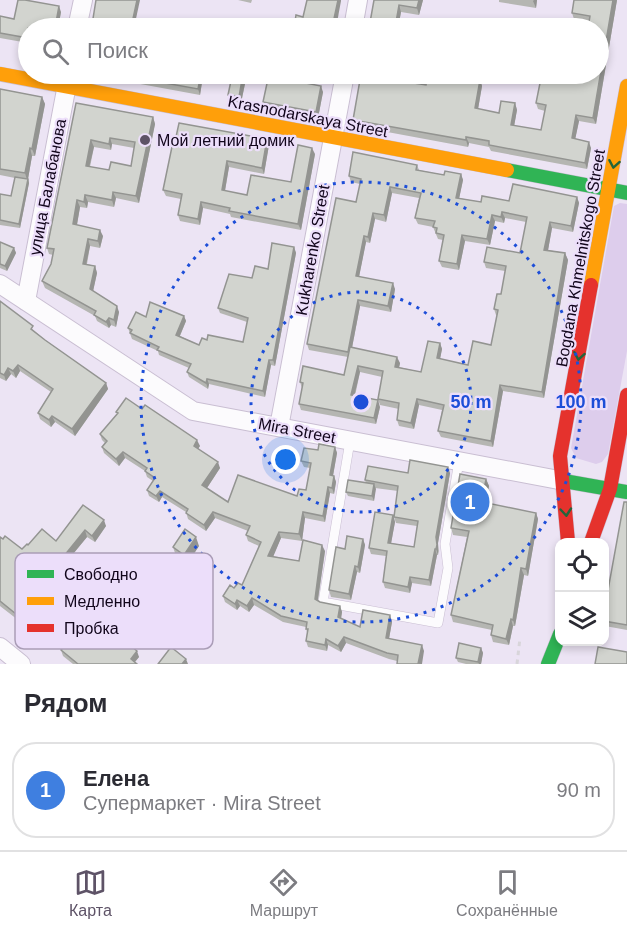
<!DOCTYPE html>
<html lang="ru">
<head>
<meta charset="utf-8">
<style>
	body { margin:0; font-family:Helvetica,sans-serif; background:#f2f2f3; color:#2b2b33 }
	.controls { position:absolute; right:18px; bottom:18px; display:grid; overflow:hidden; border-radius:12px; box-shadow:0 3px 9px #0003 }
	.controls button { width:54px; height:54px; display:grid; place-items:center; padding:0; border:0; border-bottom:2px solid #e1e1e2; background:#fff; color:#2b2b33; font:30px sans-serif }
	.you { position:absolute; left:286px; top:460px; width:21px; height:21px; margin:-15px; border:4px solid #fff; border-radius:50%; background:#1a73e8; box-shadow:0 0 0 9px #1a73e833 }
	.badge { display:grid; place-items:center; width:39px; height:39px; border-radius:50%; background:#5e5367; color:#fff; font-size:20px; font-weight:700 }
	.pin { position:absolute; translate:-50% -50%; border:3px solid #fff; box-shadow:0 2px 6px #0006 }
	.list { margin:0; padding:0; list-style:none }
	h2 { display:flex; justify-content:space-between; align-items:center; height:78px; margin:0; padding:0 24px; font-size:26px }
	h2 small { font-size:20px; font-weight:400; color:#7c7c81 }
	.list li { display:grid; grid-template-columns:39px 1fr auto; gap:18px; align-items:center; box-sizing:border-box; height:96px; margin:0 12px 12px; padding:0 12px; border:2px solid #e1e1e2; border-radius:24px }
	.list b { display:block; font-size:22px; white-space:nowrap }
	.list p { margin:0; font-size:20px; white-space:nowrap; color:#7c7c81 }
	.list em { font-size:20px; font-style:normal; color:#7c7c81 }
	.icon { flex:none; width:33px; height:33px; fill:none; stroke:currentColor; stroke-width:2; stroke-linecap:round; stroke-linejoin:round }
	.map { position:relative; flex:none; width:627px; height:664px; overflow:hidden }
	.search { position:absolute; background:#fff; box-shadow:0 3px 9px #0003; left:18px; right:18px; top:18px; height:66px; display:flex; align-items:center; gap:15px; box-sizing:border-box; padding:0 21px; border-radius:33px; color:#7c7c81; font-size:22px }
	.sheet { height:186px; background:#fff }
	nav { display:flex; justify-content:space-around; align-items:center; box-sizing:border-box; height:84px; border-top:2px solid #e1e1e2; background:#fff; font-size:16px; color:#7c7c81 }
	nav a { display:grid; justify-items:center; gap:3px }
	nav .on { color:#5e5367 }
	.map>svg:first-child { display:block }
	.green { fill:#ddcdec }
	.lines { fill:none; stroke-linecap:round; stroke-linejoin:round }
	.lane-casing { stroke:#c9bed2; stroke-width:10 }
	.street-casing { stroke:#c9bed2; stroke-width:20 }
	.fast-casing { stroke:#c9bed2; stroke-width:15 }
	.slow-casing { stroke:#c9bed2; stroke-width:15 }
	.jam-casing { stroke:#c9bed2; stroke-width:15 }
	.path { stroke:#d8d5da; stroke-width:3; stroke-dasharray:4.5 4.5; stroke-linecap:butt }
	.lane { stroke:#fcfbfd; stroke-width:9 }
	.street { stroke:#fcfbfd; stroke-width:18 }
	.fast { stroke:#30b455; stroke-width:14 }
	.slow { stroke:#ff9f0a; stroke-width:14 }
	.jam { stroke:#e5322d; stroke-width:14 }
	.wall { fill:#b5b6b2; fill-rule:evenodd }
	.shaded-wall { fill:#939491 }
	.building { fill:#d2d4cf; stroke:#939491; stroke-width:1.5; fill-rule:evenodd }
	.oneway { stroke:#22653b }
	.ring { fill:none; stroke:#1d4ed8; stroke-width:3; stroke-dasharray:3 6 }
	.poi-dot { fill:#5e5367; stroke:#ecdefa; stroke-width:2 }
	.labels { text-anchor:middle; stroke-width:4.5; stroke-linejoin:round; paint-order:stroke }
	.street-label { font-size:16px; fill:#11051b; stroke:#ecdefa }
	.poi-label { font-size:16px; fill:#11051b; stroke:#ecdefa; text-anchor:start }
	.key { fill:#ecdefa; stroke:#aa9db7; stroke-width:1.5 }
	.key-label { font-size:16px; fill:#11051b }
	.centre { fill:#1d4ed8; stroke:#ecdefa; stroke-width:3 }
	.ring-label { font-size:18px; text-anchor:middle; font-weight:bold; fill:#1d4ed8; stroke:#ecdefa; stroke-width:4.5; stroke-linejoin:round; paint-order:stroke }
</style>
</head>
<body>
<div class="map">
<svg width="627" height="664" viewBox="0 0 627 664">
	<rect width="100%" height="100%" fill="#ece4f4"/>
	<path class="green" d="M620,203L627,204V351L608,454L602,462L596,464L576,458L571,448L614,206Z"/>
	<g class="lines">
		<defs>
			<path id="lane" d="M350,441L323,602L438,623L448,568L445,544L459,461"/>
			<g id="street">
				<path d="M77,28L83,0"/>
				<path d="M353,28L358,0"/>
				<path d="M0,284L193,411L564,481"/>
				<path d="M26,301L69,74"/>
				<path d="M279,427L345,74"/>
				<path d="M0,647L21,664"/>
			</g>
			<g id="fast">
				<path d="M507,170L627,193"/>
				<path d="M564,481L627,492"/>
				<path d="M548,664L560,634"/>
			</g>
			<g id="slow">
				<path d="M0,74L507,170"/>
				<path d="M591,285L627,86"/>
			</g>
			<g id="jam">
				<path d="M568,542L560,456L591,285"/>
				<path d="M591,542L610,489L627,395"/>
			</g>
		</defs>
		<use href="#lane" class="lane-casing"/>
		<use href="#street" class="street-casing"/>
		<use href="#fast" class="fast-casing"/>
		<use href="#slow" class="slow-casing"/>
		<use href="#jam" class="jam-casing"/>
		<path class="path" d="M517,664L520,638"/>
		<use href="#lane" class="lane"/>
		<use href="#street" class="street"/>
		<use href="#fast" class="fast"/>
		<use href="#slow" class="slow"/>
		<use href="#jam" class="jam"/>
	</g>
	<g class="wall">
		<path d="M238,0H252L251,3Z"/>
		<path d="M374,0H423L419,15L401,12L398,28H369Z"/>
		<path d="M499,0H537L536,8L499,2Z"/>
		<path d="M617,0L596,124L579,121L575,139L591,148L587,169L491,151L489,147L469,143L468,147L355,126L353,120L361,74H405L404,81L426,85L461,79L480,80L482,86L478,109L499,113L515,103L517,110L514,126L541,130L545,111L538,109L536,103L559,81L598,74L589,22L574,19L572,13Z"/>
		<path d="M61,12L58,28H28V43L0,38V16L14,19Z"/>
		<path d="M92,25L134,28H93Z"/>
		<path d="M86,74H247L241,103L230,101L228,95L231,82L203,76L200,95Z"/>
		<path d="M247,74H300L298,82L323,92L318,118L266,107L263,102L268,77Z"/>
		<path d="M0,89L42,97L45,104L35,156H32L28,179L29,183L20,228L0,225V194L11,196L15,178L0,175Z"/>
		<path d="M76,103L153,117L155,124L139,203L116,198L114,207L88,202L87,208L80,207L77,225L103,236L100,248L90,246L87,264L95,266L97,273L93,291L119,312L116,327L111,325L109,328L97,321L95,316L45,288L42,281L51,264L53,255L49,254L47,248ZM112,144L134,148L131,166L109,170L90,167L94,147L111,150Z"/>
		<path d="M174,137L269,145L264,174L229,167L225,191L247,195L291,182L315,154L301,230L231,217L230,214L203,208L200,225L180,221L178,215L181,199L166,196L163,190Z"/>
		<path d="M417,165L419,170L444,175L461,174L463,180L459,198L481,202L509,201L577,197L579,203L573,232L552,228L548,250L565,253L568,260L544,398L503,391L493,447L441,437L438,431L442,410L419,405L414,429L399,426L397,420L399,409L380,405L378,399L382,377L360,372L355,396L380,407L376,424L301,410L299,404L302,388L300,382L344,375L348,357L309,350L307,344L356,202L360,184L351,182L349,176ZM392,193L419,198L415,218L418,224L433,227L438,239L443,240L439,261L442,267L459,270L465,241L490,245L495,221L504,223L505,218L526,222L520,253L484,262L486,268L505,271L501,294L494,309L496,315H497L491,345L468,365L440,359L442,349L440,343L421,372L399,367L400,363L352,348L360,306L391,312L395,289L359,277L366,242L370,243L375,219L386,222Z"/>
		<path d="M0,242L14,248L16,253L7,271L0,268Z"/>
		<path d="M294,247L296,253L275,366L271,365L265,397L209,384L208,389L189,377L187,372L189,368L159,355L158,351L132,339L128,328L146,317L184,316L186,321L180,336L199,345L207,340L243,342L247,322L220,313L218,308L252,278L268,269Z"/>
		<path d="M0,301L45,340L106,383L108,389L75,436L55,422L51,427L40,419L38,413L51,392L20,371L16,378L11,374L6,381L0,378Z"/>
		<path d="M116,412L200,446L198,448L220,468L207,488L228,502L297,496L306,490L310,468L304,467L301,461L318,450L335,447L337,453L333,476H334L336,482L334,494L330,493L325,522L305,518L302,541L281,538L273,556L299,561L325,551L318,601L320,602L340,606L342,612L341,619L360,627L390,615L392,622L389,639L424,651L397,661L389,659L346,643L341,652L328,645L327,651L308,647L306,641L307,633L306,627L283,622L254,605L249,612L240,606L237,610L225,602L223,596L234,588L242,585L259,546L248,541L246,535L248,531L215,518L206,531L188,519L186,512L162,497L159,502L149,496L147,490L153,481L147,477L145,471L125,458L119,466L104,453L102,447L105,443L102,440L100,434L117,414Z"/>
		<path d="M408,473H450L438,543L439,551L438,555H437L431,586L412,583L410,593L385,588L383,582L386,556L371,554L369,548L393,515L395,522L391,543L414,547L417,526L396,523L394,517L398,491L375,488L374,501L348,496L346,492L366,483L365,480Z"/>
		<path d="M486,479L489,486L485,503L536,513L538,519L528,576L524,575L515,626H513L509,645L493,642L491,635L492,630L453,622L451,615L467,537L453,535L451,528Z"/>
		<path d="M627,502V630L605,626L604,625V612Z"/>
		<path d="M83,505L106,526L95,542L87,537L51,581L77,602L113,618L115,624L111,629L139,657L135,662L137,664H73L63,656L61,650L73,635L54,620L40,637L0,606V537L22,549L28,545L56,541Z"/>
		<path d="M363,539L365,545L360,573L357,572L351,600L331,597L329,590L345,549Z"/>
		<path d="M199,546L187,564L176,556L173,547Z"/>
		<path d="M481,648L483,653L481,664H466L458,662L456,658Z"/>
	</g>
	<g class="shaded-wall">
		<path d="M137,0H140L134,28H131Z"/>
		<path d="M338,0H341V1L336,28H332Z"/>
		<path d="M419,0H423L419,15L417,8Z"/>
		<path d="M534,0H537L536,8L533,1Z"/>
		<path d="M613,0H617L596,124L593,118Z"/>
		<path d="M399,5L401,12L398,28H395Z"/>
		<path d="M59,6L61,12L58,28H55Z"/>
		<path d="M201,74H202L203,76L200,95L198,89Z"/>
		<path d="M243,74H247L241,103L239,97Z"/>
		<path d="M296,74H300L297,87L295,81Z"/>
		<path d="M402,74H405L403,87L400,81Z"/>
		<path d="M480,80L482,86L477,115L475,108Z"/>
		<path d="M321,86L323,92L318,118L316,112Z"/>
		<path d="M42,97L45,104L35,156L32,149Z"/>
		<path d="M515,103L517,110L513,132L511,125Z"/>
		<path d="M576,115L579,121L574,145L572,138Z"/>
		<path d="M153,117L155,124L139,203L136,196Z"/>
		<path d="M466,137L469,143L468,147L466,140Z"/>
		<path d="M110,138L112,144L111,150L109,144Z"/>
		<path d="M267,139L269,145L264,174L262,168Z"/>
		<path d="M91,140L94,147L88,172L86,166Z"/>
		<path d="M589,142L591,148L587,169L585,163Z"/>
		<path d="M30,148L32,156L28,179L29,183L20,228L19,224L27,180L25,173Z"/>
		<path d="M312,148L315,154L301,230L298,224Z"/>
		<path d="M227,161L229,167L224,196L222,190Z"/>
		<path d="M461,174L463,180L458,204L456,198Z"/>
		<path d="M390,187L392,193L386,222L384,215Z"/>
		<path d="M113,192L116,198L114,207L112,200Z"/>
		<path d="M85,195L88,202L87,208L84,202Z"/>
		<path d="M577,197L579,203L573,232L571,226Z"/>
		<path d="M77,200L80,207L76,230L73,224Z"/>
		<path d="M201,202L203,208L200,225L198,219Z"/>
		<path d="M502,212L505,218L504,223L501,217Z"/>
		<path d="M373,213L375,219L370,243L368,237Z"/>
		<path d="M492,215L495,221L490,245L487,239Z"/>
		<path d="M550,222L552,228L547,256L544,250Z"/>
		<path d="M100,230L103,236L100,248L98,241Z"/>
		<path d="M462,235L465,241L459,270L457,264Z"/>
		<path d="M364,236L366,242L358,282L356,276Z"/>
		<path d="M88,239L90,246L85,270L83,264Z"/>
		<path d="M294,247L296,253L275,366L273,360Z"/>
		<path d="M14,248L16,253L7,271L5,266Z"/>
		<path d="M565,253L568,260L544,398L542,392Z"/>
		<path d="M95,266L97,273L92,296L90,289Z"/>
		<path d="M393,283L395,289L391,312L388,306Z"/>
		<path d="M358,300L360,306L350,358L348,352Z"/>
		<path d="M117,306L119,312L116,327L114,320Z"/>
		<path d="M184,316L186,321L178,340L176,335Z"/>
		<path d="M109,318L111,325L109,328L106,322Z"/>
		<path d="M440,343L442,349L439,364L437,358Z"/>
		<path d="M397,357L400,363L398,373L395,367Z"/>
		<path d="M269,360L271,365L265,397L263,391Z"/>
		<path d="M18,365L20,371L16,378L13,371Z"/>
		<path d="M358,366L360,372L353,401L351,395Z"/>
		<path d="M8,368L11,374L6,381L4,375Z"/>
		<path d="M207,379L209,384L208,389L206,383Z"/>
		<path d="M106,383L108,389L75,436L72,429Z"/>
		<path d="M500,385L503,391L493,447L491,441Z"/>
		<path d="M417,399L419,405L414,429L411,423Z"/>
		<path d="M378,400L380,407L376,424L374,418Z"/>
		<path d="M52,416L55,422L51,427L49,420Z"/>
		<path d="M197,440L200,446L196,452L194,446Z"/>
		<path d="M335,447L337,453L332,481L330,475Z"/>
		<path d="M123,452L125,458L119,466L116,459Z"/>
		<path d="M218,462L220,468L205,491L202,485Z"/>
		<path d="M448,467L450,473L438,543V555L436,549V537Z"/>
		<path d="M334,476L336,482L334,494L332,488Z"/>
		<path d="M486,479L489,486L484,508L482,502Z"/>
		<path d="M374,484L376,489L374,501L372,496Z"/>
		<path d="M328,487L330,493L325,522L323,516Z"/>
		<path d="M160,491L162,497L159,502L156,496Z"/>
		<path d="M213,512L215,518L206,531L204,525Z"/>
		<path d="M303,512L305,518L302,541L299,534Z"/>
		<path d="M536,513L538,519L528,576L526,569Z"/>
		<path d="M393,515L395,522L390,549L388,543Z"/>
		<path d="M104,520L106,526L95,542L92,536Z"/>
		<path d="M85,530L87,537L49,583L47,577Z"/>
		<path d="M279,532L281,538L271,562L268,556Z"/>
		<path d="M196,537L199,546L187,564L184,555Z"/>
		<path d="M363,539L365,545L360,573L358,567Z"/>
		<path d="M322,545L325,551L317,605L315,599Z"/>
		<path d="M435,549L437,555L431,586L429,580Z"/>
		<path d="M355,566L357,572L351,600L349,594Z"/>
		<path d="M521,568L524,575L515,626L513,620Z"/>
		<path d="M410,577L412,583L410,593L408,587Z"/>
		<path d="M252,598L254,605L249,612L247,606Z"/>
		<path d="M237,600L240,606L237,610L235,604Z"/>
		<path d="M340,606L342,612L340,624L338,617Z"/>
		<path d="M51,614L54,620L40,637L37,631Z"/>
		<path d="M390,615L392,622L388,644L386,638Z"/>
		<path d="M113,618L115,624L109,632L107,626Z"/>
		<path d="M511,619L513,626L509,645L506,639Z"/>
		<path d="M344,637L346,643L341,652L338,646Z"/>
		<path d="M326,639L328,645L327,651L325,645Z"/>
		<path d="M422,645L424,651L422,664H418Z"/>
		<path d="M481,648L483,653L481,664H479L478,662Z"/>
		<path d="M137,651L139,657L133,664L131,659Z"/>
		<path d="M186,659L188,664H182Z"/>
	</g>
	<g class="building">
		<path d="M18,0H25L59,6L55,28H28V38L0,33V16L14,19Z"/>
		<path d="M96,0H137L131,28H110L92,25Z"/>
		<path d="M307,0H338L332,28H294L296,15L303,17Z"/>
		<path d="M374,0H419L417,8L399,5L395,28H369Z"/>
		<path d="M574,0H613L593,118L576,115L572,138L589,142L585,163L489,145V141L466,137V140L353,120L361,74H402L400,81L426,85L428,74L461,79L462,76L480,80L475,108L499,113L501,101L515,103L511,125L541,130L546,105L536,103L541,78L559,81L560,76L574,78L575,74H598V28H588L590,16L572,13Z"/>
		<path d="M115,74H201L198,89Z"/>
		<path d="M217,74H243L239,97L228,95L232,76Z"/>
		<path d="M269,74H296L295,81L321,86L316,112L263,102Z"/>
		<path d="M0,89L42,97L32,149L30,148L25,173L0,169Z"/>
		<path d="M76,103L153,117L136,196L113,192L112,200L85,195L84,202L77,200L73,224L100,230L98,241L88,239L83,264L95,266L90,289L117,306L114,320L109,318L106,322L94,315L96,311L42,281L51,264L54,249L47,248ZM110,138L135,142L131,166L111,162L109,170L86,166L91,140L109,144Z"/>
		<path d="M179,123L267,139L262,168L227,161L222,190L247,195L251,175L291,182L298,145L312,148L298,224L229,211L230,208L201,202L198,219L178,215L182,194L163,190L174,137H176Z"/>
		<path d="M353,152L417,165L416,170L444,175L445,171L461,174L456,198L481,202L482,196L509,201L513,184L577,197L571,226L550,222L544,250L565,253L542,392L500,385L491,441L438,431L444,405L417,399L411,423L397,420L399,403L378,399L383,371L358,366L351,395L378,400L374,418L299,404L303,383L300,382L303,366L344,375L350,347L397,357L395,367L421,372L428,341L440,343L437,358L468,365L473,341L491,345L498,310L494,309L497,294H501L506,266L484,262L487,247L520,253L527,217L502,212L501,217L492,215L487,239L462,235L457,264L439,261L444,235L436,233L437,228L433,227L435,221L415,218L421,193L390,187L384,215L373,213L368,237L364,236L356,276L393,283L388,306L358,300L348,352L307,344L336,198L356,202L361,179L349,176Z"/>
		<path d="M15,177L28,179L19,224L0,220V194L11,196Z"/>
		<path d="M0,242L14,248L5,266L0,264Z"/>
		<path d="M272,243L294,247L273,360H269L263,391L207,379L206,383L187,372L191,364L157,350L159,347L130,333L132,330L128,328L136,312L146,317L150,302L184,316L176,335L199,345L202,338L207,340L208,335L243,342L248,318L218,308L229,274L252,278L255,266L268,269Z"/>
		<path d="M0,301L33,326L31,329L45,340L106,383L72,429L52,416L49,420L38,413L53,389L18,365L13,371L8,368L4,375L0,373Z"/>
		<path d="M126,398L142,409L145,405L197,440L194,446L218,462L202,485L228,502L238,475L297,496L299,489L306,490L311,463L301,461L304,448L318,450L319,444L335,447L330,475L334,476L332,488L328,487L323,516L303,512L299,534L279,532L268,556L299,561L303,540L322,545L315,599L320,602L340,606L338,617L360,627L363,610L390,615L386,638L422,645L418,664H397L398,655L387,653L344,637L338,646L326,639L325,645L306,641L308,629H306L307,622L281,616L252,598L247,606L237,600L235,604L223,596L230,585L234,588L238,583L242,585L261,542L246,535L250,526L213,512L204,525L186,513L188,509L160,491L156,496L147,490L155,478L145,471L147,468L123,452L116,459L102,447L107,441L100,434L118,413L116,412Z"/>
		<path d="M410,460L448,467L436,537L437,545L436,549H435L429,580L410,577L408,587L383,582L387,551L369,548L375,512L393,515L388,543L414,547L418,521L394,517L398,486L365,480L368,466L408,473Z"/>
		<path d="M460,474L486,479L482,502L536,513L526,569L521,568L513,620L511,619L506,639L491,635L493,625L451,615L469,531L451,528Z"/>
		<path d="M348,480L374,484L372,496L346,492Z"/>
		<path d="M624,502H627V625L604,621V612Z"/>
		<path d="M83,505L104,520L92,536L85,530L47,577L77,602L84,594L113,618L107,626L137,651L131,659L137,664H78L61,650L75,633L51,614L37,631L0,601V537L3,539L5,536L22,549L27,544L28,545L42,529L56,541Z"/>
		<path d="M185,529L196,537L184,555L173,547Z"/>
		<path d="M347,536L363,539L358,567L355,566L349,594L329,590L336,547L345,549Z"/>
		<path d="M459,643L481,648L478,662L456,658Z"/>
		<path d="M171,647L186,659L182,664H158Z"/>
		<path d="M598,647L627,652V664H595Z"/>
	</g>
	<defs><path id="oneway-chevron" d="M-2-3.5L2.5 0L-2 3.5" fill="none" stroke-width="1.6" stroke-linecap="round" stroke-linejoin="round" transform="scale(1.5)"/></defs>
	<g class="oneway">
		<use href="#oneway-chevron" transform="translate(614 164) rotate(100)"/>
		<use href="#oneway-chevron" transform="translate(579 356) rotate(100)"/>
		<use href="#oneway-chevron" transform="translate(566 512) rotate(85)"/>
	</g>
	<g class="ring">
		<circle cx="361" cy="402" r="110"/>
		<circle cx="361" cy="402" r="220"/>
	</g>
	<circle class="poi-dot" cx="145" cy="140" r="6"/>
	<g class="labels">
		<g class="street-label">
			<text transform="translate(308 116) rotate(11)" y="6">Krasnodarskaya Street</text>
			<text transform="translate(47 187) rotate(-79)" y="6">улица Балабанова</text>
			<text transform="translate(312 250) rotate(-80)" y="6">Kukharenko Street</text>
			<text transform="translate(580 258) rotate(-80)" y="6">Bogdana Khmelnitskogo Street</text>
			<text transform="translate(297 430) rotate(11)" y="6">Mira Street</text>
		</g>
		<g class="poi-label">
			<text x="157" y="146">Мой летний домик</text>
		</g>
	</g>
	<rect x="15" y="553" width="198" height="96" rx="9" class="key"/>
	<rect x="27" y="570" width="27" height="8" fill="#30b455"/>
	<rect x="27" y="597" width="27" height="8" fill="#ff9f0a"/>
	<rect x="27" y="624" width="27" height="8" fill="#e5322d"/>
	<g class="key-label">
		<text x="64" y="580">Свободно</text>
		<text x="64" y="607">Медленно</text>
		<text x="64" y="634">Пробка</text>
	</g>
	<circle cx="361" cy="402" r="9" class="centre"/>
	<g class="ring-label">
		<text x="471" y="408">50 m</text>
		<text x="581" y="408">100 m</text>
	</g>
</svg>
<div class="controls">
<button><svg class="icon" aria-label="locate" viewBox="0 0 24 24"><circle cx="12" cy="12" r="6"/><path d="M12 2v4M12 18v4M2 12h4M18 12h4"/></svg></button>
<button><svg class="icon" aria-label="layers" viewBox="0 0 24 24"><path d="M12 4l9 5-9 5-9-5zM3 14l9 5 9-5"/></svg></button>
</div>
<div class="you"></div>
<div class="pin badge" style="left:470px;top:502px;background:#3f7fe0">1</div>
<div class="search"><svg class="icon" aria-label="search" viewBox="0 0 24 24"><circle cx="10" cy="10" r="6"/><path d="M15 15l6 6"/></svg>Поиск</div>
</div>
<section class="sheet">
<h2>Рядом<small></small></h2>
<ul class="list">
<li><span class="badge" style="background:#3f7fe0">1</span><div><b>Елена</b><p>Супермаркет · Mira Street</p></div><em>90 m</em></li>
</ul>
</section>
<nav>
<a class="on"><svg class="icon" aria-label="map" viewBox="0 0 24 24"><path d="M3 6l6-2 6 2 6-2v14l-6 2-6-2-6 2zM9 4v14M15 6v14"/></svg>Карта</a>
<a><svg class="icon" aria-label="directions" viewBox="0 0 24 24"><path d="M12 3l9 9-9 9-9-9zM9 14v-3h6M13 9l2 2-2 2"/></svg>Маршрут</a>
<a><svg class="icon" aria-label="saved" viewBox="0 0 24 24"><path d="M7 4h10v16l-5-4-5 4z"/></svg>Сохранённые</a>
</nav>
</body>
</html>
